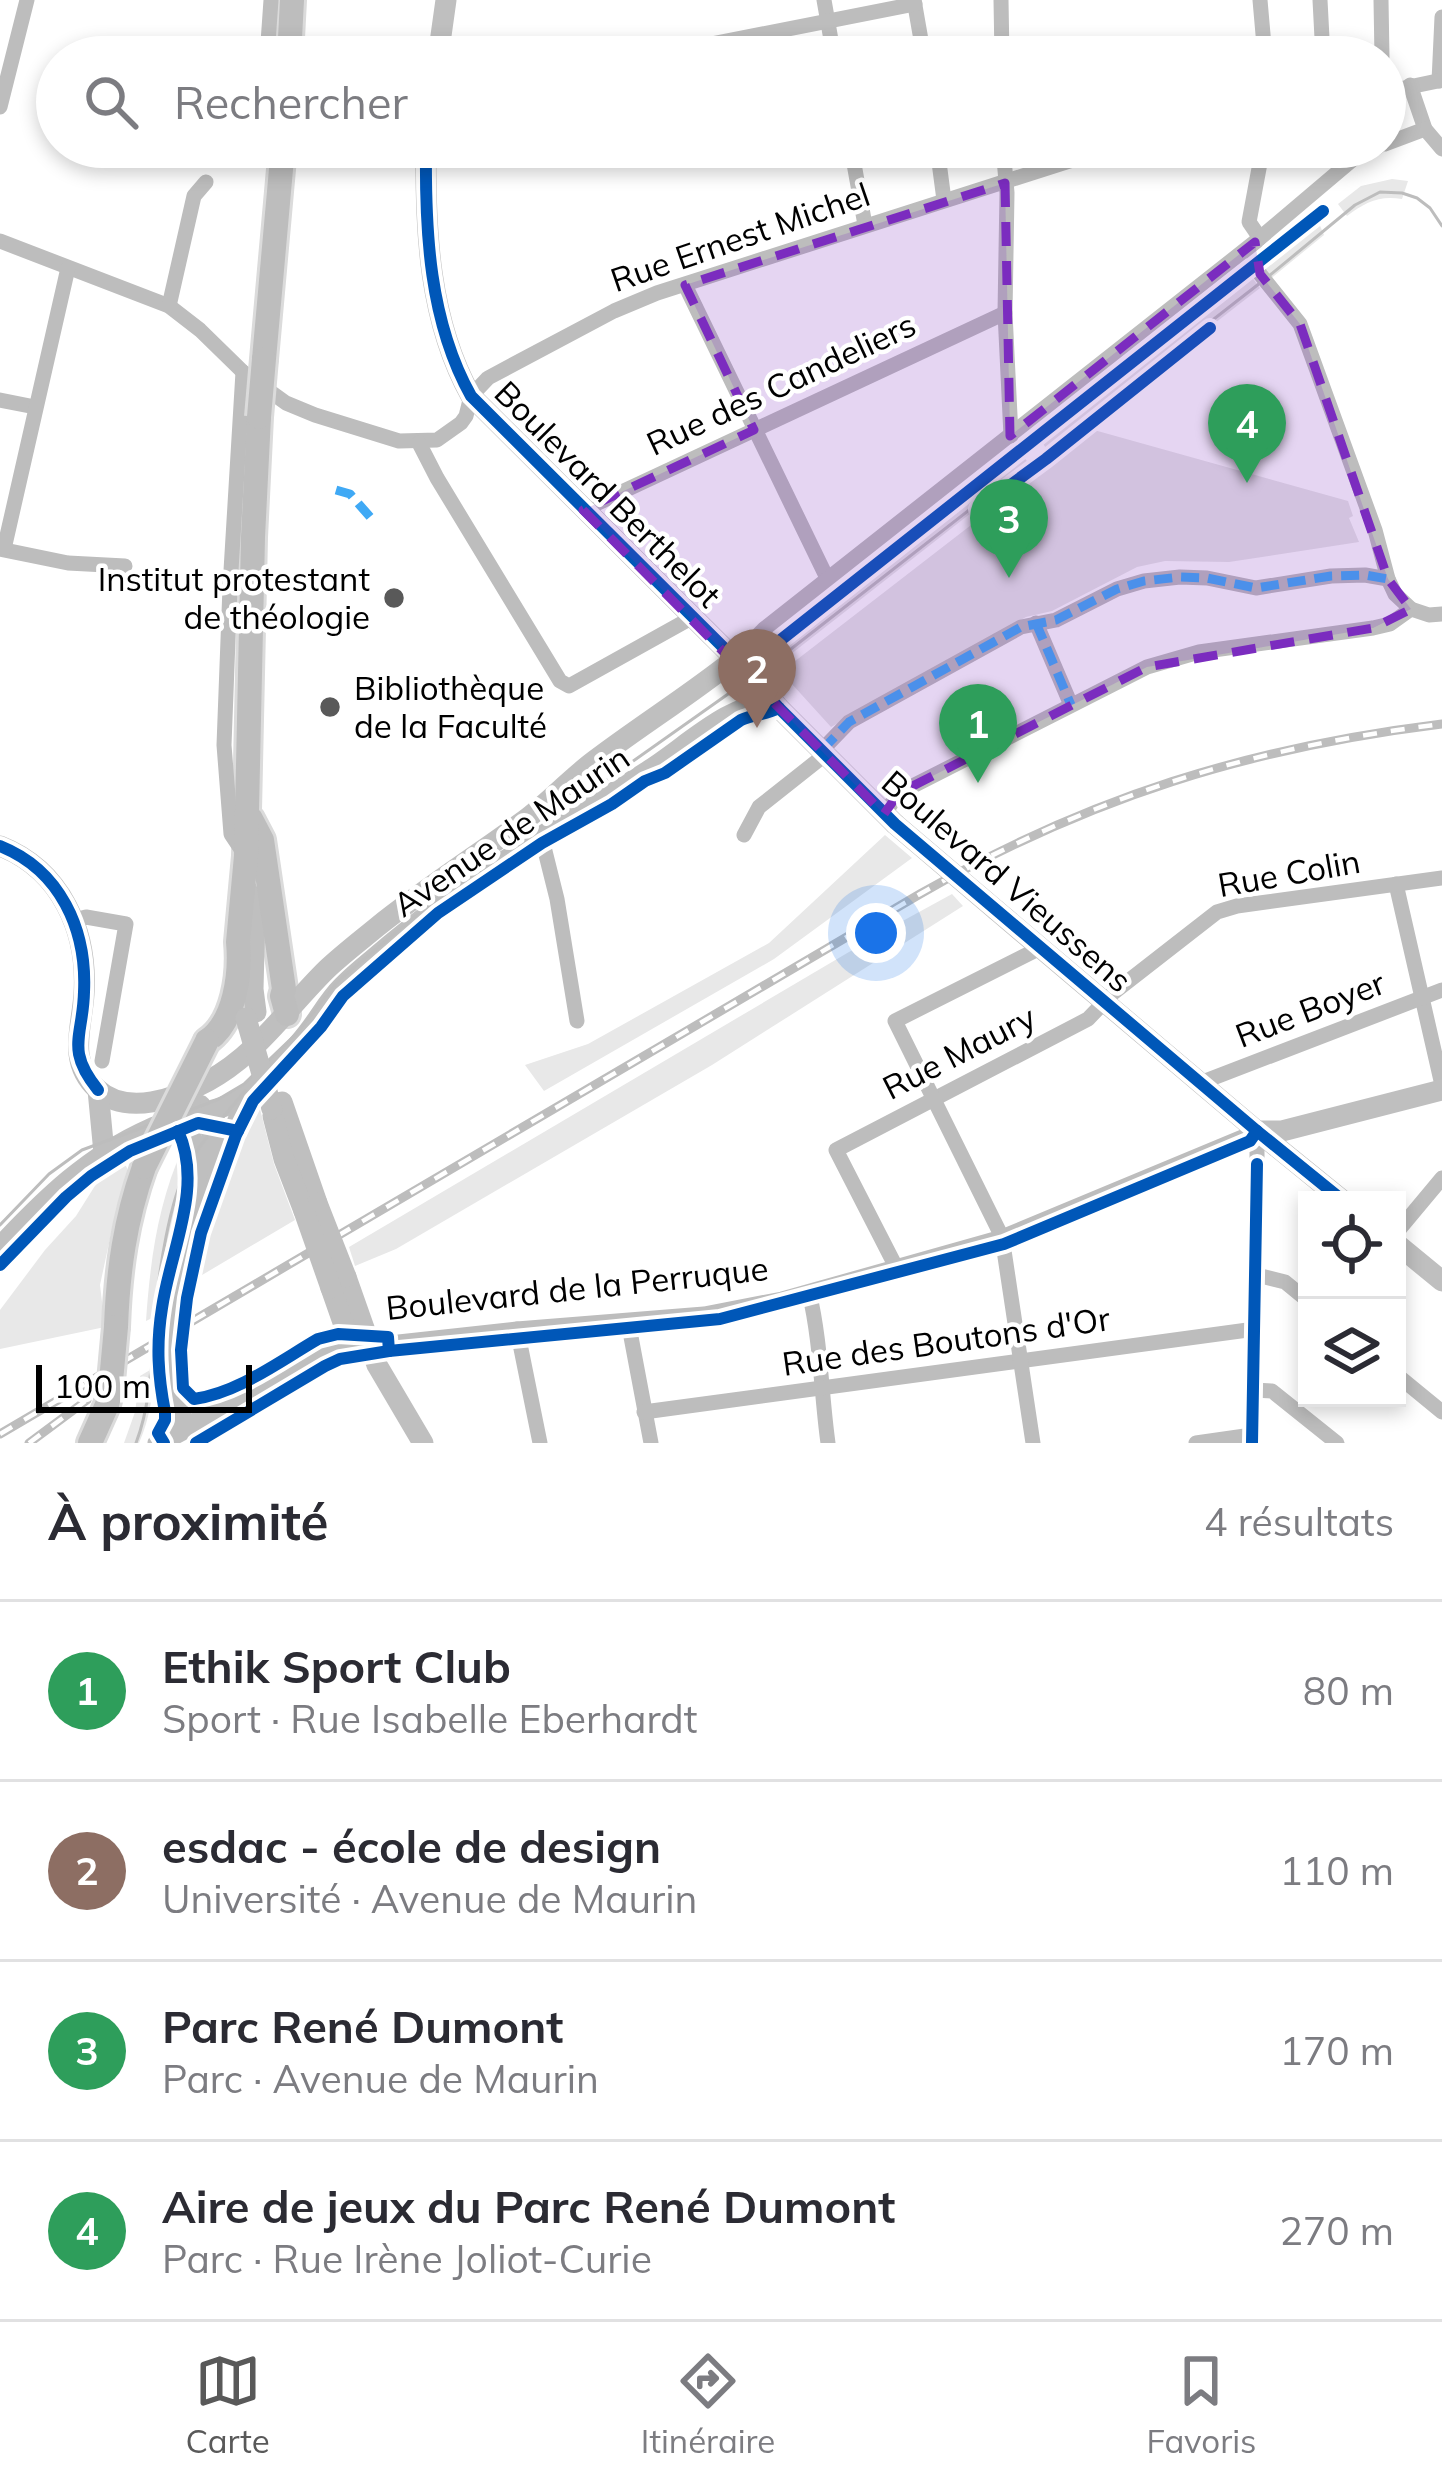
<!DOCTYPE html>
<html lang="fr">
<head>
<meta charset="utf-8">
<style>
	body { margin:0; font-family:Mulish,sans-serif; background:#f2f2f3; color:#2b2b33 }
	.controls { position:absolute; right:36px; bottom:36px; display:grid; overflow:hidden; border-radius:0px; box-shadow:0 6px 18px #0003 }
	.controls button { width:108px; height:108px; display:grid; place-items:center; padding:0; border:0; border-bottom:3px solid #e1e1e2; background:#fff; color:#2b2b33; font:60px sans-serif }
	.scale { position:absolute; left:36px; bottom:30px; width:216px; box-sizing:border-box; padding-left:12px; border:6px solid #000; border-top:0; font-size:33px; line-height:42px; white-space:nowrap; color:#000; -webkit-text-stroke:9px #fff; paint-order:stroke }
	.you { position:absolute; left:876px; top:933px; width:42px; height:42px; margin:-30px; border:9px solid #fff; border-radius:50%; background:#1a73e8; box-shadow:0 0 0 18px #1a73e833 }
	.badge { display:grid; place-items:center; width:78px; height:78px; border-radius:50%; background:#595959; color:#fff; font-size:39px; font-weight:700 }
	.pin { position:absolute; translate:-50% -99px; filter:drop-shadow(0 3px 6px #0008) }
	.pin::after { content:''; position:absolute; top:63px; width:42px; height:36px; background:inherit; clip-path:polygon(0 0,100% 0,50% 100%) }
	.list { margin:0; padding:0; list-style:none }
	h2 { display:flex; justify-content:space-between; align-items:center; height:156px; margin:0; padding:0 48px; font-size:51px }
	h2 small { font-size:39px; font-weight:400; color:#7c7c81 }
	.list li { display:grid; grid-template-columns:78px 1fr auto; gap:36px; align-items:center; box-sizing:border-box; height:180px; padding:0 48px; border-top:3px solid #e1e1e2 }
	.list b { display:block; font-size:45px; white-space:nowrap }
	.list p { margin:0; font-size:39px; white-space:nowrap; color:#7c7c81 }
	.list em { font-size:39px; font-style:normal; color:#7c7c81 }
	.icon { flex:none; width:66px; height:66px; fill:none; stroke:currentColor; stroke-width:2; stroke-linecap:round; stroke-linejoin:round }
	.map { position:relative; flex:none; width:1442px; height:1443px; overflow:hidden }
	.search { position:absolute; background:#fff; box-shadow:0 6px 18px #0003; left:36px; right:36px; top:36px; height:132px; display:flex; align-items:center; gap:30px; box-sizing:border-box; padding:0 42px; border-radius:66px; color:#7c7c81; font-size:45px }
	.sheet { height:876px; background:#fff }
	nav { display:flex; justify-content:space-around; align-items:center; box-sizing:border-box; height:168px; border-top:3px solid #e1e1e2; background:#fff; font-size:33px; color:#7c7c81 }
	nav a { display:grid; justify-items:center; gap:6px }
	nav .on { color:#595959 }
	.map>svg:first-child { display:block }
	.green { fill:#e8e8e8 }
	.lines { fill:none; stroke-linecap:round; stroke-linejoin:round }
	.primary-casing { stroke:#dbdbdb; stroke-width:30 }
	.street { stroke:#bdbdbd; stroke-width:15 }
	.secondary { stroke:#bfbfbf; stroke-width:21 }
	.primary { stroke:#bdbdbd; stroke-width:24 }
	.tram { stroke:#bdbdbd; stroke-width:3 }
	.rail-casing { stroke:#bdbdbd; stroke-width:9 }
	.rail { stroke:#fff; stroke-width:4.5; stroke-dasharray:14; stroke-linecap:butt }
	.primary-bridge-casing { stroke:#dbdbdb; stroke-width:30; stroke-linecap:butt }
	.secondary-bridge { stroke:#bfbfbf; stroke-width:21 }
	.primary-bridge { stroke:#bdbdbd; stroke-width:24 }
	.quiet { stroke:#3fa9f5; stroke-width:9; stroke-dasharray:18 9; stroke-linecap:butt }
	.cycleway-casing { stroke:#fff; stroke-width:20 }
	.cycleway { stroke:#0057b8; stroke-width:12 }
	.marked { fill:#7b2cbf; fill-opacity:0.2; stroke:#7b2cbf; stroke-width:9; stroke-dasharray:24 15; stroke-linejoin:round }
	.poi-dot { fill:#595959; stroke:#fff; stroke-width:4.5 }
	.labels { text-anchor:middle; stroke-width:9; stroke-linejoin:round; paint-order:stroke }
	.street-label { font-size:33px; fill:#000; stroke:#fff }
	.poi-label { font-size:33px; fill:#000; stroke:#fff; text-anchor:end }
</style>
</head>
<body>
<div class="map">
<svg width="1442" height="1443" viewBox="0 0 1442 1443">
	<rect width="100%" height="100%" fill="#fff"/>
	<g class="green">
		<path d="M1392,179L1408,181L1402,199C1380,195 1365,202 1347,216L1338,204L1361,186Z"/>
		<path d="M1318,221L1324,235L1269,280L1261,269Z"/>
		<path d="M1251,276L1260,288L1049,452L1041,441Z"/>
		<path d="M1094,430L1348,501L1353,516L1349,518L1359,542L1229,562L1165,561L1137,567L1052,611L1026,617L831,727L781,672Z"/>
		<path d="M1022,455L1031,466L777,665L769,653Z"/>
		<path d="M885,835L912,858L774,959L544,1091L525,1065L588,1044L769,943Z"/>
		<path d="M952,894L963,906L712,1065L396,1249L355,1266L349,1247L888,929Z"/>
		<path d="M259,1105L274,1164L295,1220L197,1278L238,1141Z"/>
		<path d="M183,1148L186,1181L185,1199L168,1263L160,1314L146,1321C150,1262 158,1202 183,1148Z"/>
		<path d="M125,1164L130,1174L114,1220L100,1285L105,1327L0,1349V1310L45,1250L76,1216L98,1181Z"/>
		<path d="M155,1367C153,1394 150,1418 139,1443H124L135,1412L140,1376Z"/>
	</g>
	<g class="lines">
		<defs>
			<g id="primary">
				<path d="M289,57L292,0"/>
				<path d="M264,359L283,147"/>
				<path d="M251,819L262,840L284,989L282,996L287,1014"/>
				<path d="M207,1041C235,1022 241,974 238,942L246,856L253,537L259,417"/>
				<path d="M116,1327C118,1271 125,1220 144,1167"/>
				<path d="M90,1443L107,1405L110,1392"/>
			</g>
		</defs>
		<use href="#primary" class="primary-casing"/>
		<g class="street">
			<path d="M824,0L834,57"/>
			<path d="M914,0L924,57"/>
			<path d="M1001,0L1002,57"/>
			<path d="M1260,0L1265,57"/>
			<path d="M1320,0L1323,57"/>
			<path d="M1381,0L1382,57"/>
			<path d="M267,57L271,0"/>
			<path d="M645,57L915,4"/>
			<path d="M1439,81L1442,17"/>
			<path d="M1410,85L1425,129L1442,149"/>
			<path d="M1385,92L1442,80"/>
			<path d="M0,107L27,0"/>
			<path d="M1385,144L1425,129"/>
			<path d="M851,147L865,225"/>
			<path d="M937,147L944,200"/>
			<path d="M1003,147L1007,193L1005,313L1011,436"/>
			<path d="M1260,238L1249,222L1263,147"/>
			<path d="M0,241L169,306L200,330L243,372L286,403L315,415L399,441L437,440L461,423L466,416L471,396L488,378L614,311L657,293L1113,147"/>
			<path d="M1255,242L1254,260L1260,274L1300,324L1375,530L1388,579L1395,594L1411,609L1429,615L1442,614"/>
			<path d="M685,285L827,578"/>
			<path d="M169,306L194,196L206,182"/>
			<path d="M243,372L230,587L224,745L231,834L245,855"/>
			<path d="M0,400L35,407"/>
			<path d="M419,443L437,478L560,681L569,686L693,617"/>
			<path d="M583,510L1005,313"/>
			<path d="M0,549L68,563L125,566"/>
			<path d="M4,549L68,268"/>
			<path d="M1036,623L1071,705"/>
			<path d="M735,659L764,629L1260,238L1358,155L1378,147"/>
			<path d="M822,750L849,722L1021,627L1056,620L1117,589L1144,581L1180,577L1207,578L1256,588L1331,576L1365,575L1388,579"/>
			<path d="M884,814L899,793L1147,667L1199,652L1373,628L1390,624L1411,609"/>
			<path d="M541,835L557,899L577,1021"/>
			<path d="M744,835L759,807L826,754"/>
			<path d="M1396,884L1442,1085"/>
			<path d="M75,920L86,917L126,924L102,1061"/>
			<path d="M1200,1083L1442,990"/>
			<path d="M1397,1232L1442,1178"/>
			<path d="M896,1267L836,1150L1088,1019L1113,993L1217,912L1237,906L1442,878"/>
			<path d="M1257,1275L1285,1282L1307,1300"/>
			<path d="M809,1292C821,1342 821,1393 828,1443"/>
			<path d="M628,1321L651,1443"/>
			<path d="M517,1329L540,1443"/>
			<path d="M362,1346L517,1329L704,1314L782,1299L1002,1237L1257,1131V1275L1252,1443"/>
			<path d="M1397,1375L1442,1412"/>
			<path d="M1254,1390L1272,1391L1337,1443"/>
			<path d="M644,1412L1255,1329"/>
			<path d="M1033,1443L1002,1237L895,1021L1040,948"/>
			<path d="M1196,1443L1252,1435"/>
		</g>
		<g class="secondary">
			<path d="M438,57L446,0"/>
			<path d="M426,147C425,231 429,321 471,396L735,659L779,708L895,824"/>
			<path d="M0,846C61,870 88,931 84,994C82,1027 67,1061 97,1089C127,1117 177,1098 208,1081C258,1054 288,1007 327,969C343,954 360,941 377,927C424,889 476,856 525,820C549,802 570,779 594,761C640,726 690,695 735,659"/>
			<path d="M244,883L255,911L253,989L256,1012"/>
			<path d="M996,910L1257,1131L1342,1200"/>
			<path d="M98,1090L104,1153"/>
			<path d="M282,1102L317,1203"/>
			<path d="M273,1116L284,1159L304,1211"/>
			<path d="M1257,1131H1282L1442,1090"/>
			<path d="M214,1171L220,1166L242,1110L252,1092"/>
			<path d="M198,1206C217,1179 219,1132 200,1105"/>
			<path d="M1397,1244L1442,1281"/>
			<path d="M0,1247C45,1199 89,1156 150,1129C183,1114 224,1114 252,1091C267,1080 297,1047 309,1031C320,1017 329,1000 342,987C356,972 374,959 390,945C470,877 560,827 648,771C685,748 730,702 774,703"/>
			<path d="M346,1277L377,1365L423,1443"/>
			<path d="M174,1305L184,1246L194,1210L193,1198L197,1173V1151L182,1117V1108"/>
			<path d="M171,1357L183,1429"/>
			<path d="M158,1443L326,1353L352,1348L331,1288"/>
		</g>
		<use href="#primary" class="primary"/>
		<g class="tram">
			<path d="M0,1225L49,1174L82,1150L217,1100L244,1084L297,1033L338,981L425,908L782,656L1269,276L1355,205L1380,192L1402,193L1417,198L1430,208L1442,226"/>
			<path d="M136,1443C152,1401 151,1358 155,1313C159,1273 169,1201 188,1166C202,1139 226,1115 245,1091"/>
		</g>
		<defs>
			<g id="rail">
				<path d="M0,1434L920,894C1090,797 1248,748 1442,724"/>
				<path d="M29,1443L87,1400"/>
			</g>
		</defs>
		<use href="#rail" class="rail-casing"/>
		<use href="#rail" class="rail"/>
		<defs>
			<g id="primary-bridge">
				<path d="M259,417L264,359"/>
				<path d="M144,1167L207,1041"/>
				<path d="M110,1392L116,1327"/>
			</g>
		</defs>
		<use href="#primary-bridge" class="primary-bridge-casing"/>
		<g class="secondary-bridge">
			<path d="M895,824L996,910"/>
			<path d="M246,1018L272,1109"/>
			<path d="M317,1203L346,1277"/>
			<path d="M304,1211L331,1288"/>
			<path d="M171,1357L174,1305"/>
		</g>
		<use href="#primary-bridge" class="primary-bridge"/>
		<g class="quiet">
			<path d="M336,490L350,494L371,518"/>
			<path d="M1036,623L1071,705"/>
			<path d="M822,750L849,722L1021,627L1056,620L1117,589L1144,581L1180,577L1207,578L1256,588L1331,576L1365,575L1388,579"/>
		</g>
		<defs>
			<g id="cycleway">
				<path d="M426,147C425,231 429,321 471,396L735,659L779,708L895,824L1257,1131L1342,1200"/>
				<path d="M978,509L1046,459L1210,328"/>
				<path d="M744,669L1323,211"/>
				<path d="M0,846C60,870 87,929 84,992C83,1037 65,1049 98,1090"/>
				<path d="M0,1265L66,1197L91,1176L130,1151L198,1123L238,1131"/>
				<path d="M389,1351L388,1337L338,1334L318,1339C280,1361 238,1393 194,1399L183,1388L181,1350L187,1298L201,1233L236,1135L253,1101L321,1027L343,996L438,913L542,843L612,804L645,781L665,773L741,720C754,714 766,715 779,708"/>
				<path d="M164,1443L158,1433L165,1420V1412C158,1376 156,1345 162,1308C170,1251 204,1187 178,1131"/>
				<path d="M196,1443L325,1366L340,1359L389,1351L720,1319L1004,1244L1250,1141L1257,1131"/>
				<path d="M1252,1443L1257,1164"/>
			</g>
		</defs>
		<use href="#cycleway" class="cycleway-casing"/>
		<use href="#cycleway" class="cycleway"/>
	</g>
	<path class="marked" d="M1005,183L1010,436L1255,242L1260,274L1300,324L1388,579L1411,609L1373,628L1147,667L899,793L884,814L583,510L754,430L685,285Z"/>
	<g class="poi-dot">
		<circle cx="394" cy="598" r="12"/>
		<circle cx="330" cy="707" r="12"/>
	</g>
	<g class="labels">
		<g class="street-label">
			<text transform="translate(740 237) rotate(-19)" y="12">Rue Ernest Michel</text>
			<text transform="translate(781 384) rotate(-25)" y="12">Rue des Candeliers</text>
			<text transform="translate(608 494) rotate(45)" y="12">Boulevard Berthelot</text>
			<text transform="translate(511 831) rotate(-34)" y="12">Avenue de Maurin</text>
			<text transform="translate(1289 873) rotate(-10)" y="12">Rue Colin</text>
			<text transform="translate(1007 881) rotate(41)" y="12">Boulevard Vieussens</text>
			<text transform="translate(1310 1009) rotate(-21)" y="12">Rue Boyer</text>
			<text transform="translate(959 1052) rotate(-27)" y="12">Rue Maury</text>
			<text transform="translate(577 1288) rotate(-6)" y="12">Boulevard de la Perruque</text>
			<text transform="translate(946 1341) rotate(-8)" y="12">Rue des Boutons d'Or</text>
		</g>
		<g class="poi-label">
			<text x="370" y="591">Institut protestant<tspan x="370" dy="38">de théologie</tspan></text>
			<text x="354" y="700" text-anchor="start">Bibliothèque<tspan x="354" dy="38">de la Faculté</tspan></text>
		</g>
	</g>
</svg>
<div class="controls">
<button><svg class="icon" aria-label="locate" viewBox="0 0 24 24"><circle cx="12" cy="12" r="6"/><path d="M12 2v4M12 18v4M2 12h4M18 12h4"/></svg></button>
<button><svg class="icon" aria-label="layers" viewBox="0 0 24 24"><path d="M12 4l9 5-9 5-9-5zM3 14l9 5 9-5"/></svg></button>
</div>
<div class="scale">100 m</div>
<div class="you"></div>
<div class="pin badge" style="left:978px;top:783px;background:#2e9e5b">1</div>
<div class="pin badge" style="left:757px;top:728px;background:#8d6e63">2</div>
<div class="pin badge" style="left:1009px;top:578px;background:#2e9e5b">3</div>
<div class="pin badge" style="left:1247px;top:483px;background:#2e9e5b">4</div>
<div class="search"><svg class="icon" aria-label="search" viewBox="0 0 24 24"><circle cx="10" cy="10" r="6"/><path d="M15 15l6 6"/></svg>Rechercher</div>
</div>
<section class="sheet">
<h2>À proximité<small>4 résultats</small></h2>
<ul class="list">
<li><span class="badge" style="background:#2e9e5b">1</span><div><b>Ethik Sport Club</b><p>Sport · Rue Isabelle Eberhardt</p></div><em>80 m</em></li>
<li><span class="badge" style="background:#8d6e63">2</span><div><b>esdac - école de design</b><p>Université · Avenue de Maurin</p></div><em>110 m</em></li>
<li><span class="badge" style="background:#2e9e5b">3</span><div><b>Parc René Dumont</b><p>Parc · Avenue de Maurin</p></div><em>170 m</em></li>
<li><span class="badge" style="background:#2e9e5b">4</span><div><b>Aire de jeux du Parc René Dumont</b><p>Parc · Rue Irène Joliot-Curie</p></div><em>270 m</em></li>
</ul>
</section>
<nav>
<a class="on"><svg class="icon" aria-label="map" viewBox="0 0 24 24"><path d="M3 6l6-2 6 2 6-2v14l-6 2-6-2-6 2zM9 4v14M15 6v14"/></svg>Carte</a>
<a><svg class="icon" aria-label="directions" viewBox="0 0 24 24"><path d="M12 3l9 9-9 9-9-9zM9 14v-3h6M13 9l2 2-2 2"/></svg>Itinéraire</a>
<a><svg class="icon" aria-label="saved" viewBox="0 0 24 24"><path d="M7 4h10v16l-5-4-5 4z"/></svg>Favoris</a>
</nav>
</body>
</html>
